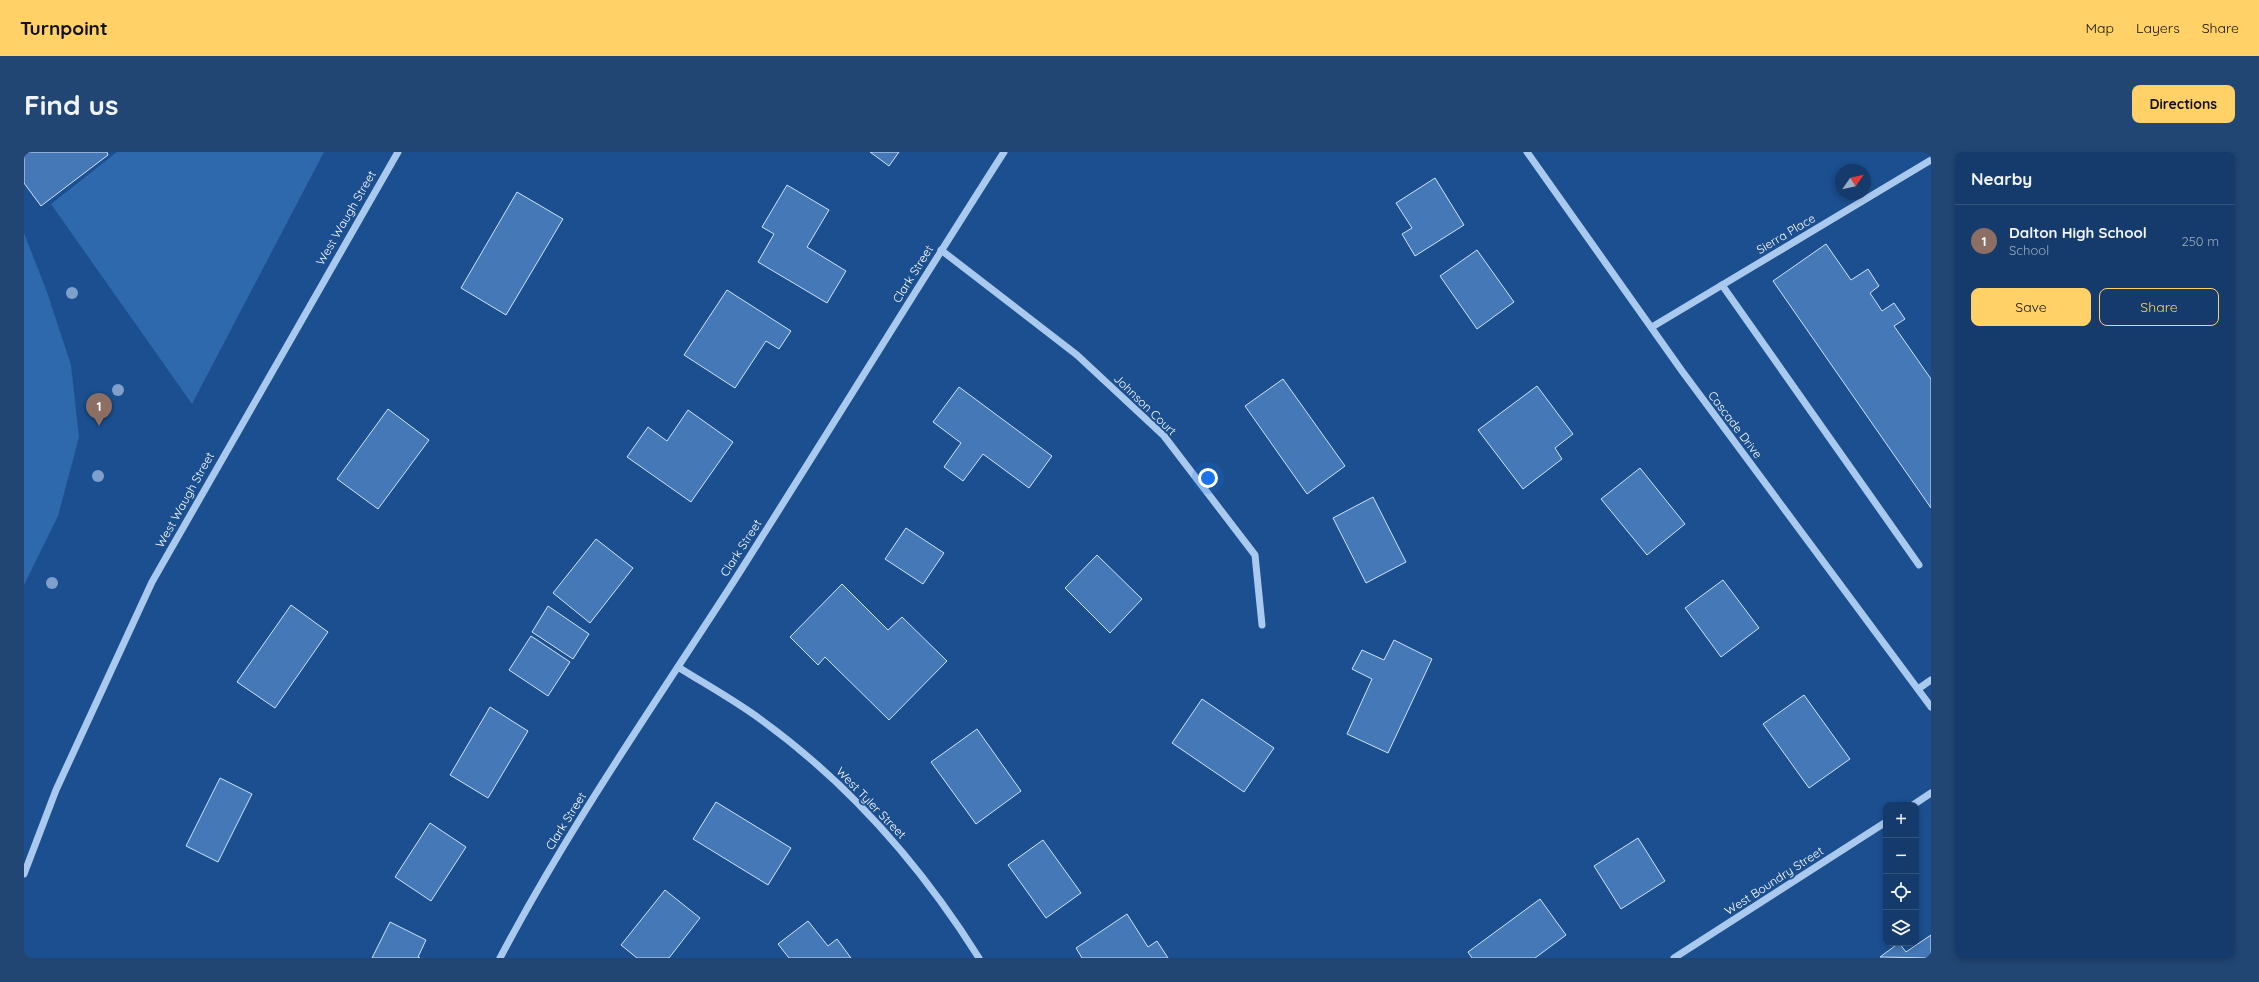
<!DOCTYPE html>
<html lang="en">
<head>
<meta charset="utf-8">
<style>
	body { margin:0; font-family:Quicksand,sans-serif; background:#214673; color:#f1f3f6 }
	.controls { position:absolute; right:12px; bottom:12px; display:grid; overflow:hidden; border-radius:8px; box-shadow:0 2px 6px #0003 }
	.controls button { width:36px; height:36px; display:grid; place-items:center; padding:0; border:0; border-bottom:1px solid #33557e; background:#143b6b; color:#f1f3f6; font:20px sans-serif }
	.compass { position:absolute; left:1811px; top:12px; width:36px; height:36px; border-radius:50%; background:#143b6b; box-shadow:0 2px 6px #0003; rotate:56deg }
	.you { position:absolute; left:1184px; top:326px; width:14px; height:14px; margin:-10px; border:3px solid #fff; border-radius:50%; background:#1a73e8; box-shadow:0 0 0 6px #1a73e833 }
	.badge { display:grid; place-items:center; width:26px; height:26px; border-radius:50%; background:#ffd166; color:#fff; font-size:13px; font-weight:700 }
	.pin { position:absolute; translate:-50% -33px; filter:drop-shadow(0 1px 2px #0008) }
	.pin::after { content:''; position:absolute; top:21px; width:14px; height:12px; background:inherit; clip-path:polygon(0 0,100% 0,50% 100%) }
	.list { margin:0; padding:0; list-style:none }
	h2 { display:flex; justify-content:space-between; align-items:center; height:52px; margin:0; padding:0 16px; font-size:17px }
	h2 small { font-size:13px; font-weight:400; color:#9dadc1 }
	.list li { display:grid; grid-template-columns:26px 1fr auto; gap:12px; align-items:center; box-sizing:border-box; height:72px; padding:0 16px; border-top:1px solid #33557e }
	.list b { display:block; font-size:15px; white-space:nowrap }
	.list p { margin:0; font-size:13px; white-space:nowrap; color:#9dadc1 }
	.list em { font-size:13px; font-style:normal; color:#9dadc1 }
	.actions { display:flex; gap:8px; padding:12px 16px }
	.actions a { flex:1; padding:9px 0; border:1px solid #ffd166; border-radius:8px; text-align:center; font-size:14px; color:#ffd166 }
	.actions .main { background:#ffd166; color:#111 }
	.icon { flex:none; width:22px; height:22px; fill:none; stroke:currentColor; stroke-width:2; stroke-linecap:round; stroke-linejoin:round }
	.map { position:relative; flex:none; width:1907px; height:806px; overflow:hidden; border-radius:8px }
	header { display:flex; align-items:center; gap:24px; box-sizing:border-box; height:56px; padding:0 20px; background:#ffd166; color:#111 }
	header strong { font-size:19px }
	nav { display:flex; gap:22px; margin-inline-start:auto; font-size:14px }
	.intro { display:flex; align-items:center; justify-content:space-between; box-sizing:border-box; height:96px; padding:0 24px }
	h1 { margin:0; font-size:28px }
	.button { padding:10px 18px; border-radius:8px; background:#ffd166; color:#111; font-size:14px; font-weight:700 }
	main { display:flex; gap:24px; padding:0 24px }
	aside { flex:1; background:#143b6b; border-radius:8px; box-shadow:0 2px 6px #0003 }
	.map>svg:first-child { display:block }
	.green { fill:#2e69ad }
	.building { fill:#4478b7; stroke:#cfe3fa }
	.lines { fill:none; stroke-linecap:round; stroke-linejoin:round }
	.minor { stroke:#a9c9ee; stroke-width:7 }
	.tree { fill:#7ea0ca }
	.labels { text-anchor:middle; stroke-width:4; stroke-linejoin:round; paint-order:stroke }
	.street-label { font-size:12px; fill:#fff; stroke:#1b4f8f }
</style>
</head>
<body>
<header>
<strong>Turnpoint</strong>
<nav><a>Map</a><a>Layers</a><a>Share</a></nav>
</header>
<div class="intro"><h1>Find us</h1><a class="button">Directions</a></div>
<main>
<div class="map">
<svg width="1907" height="806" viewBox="0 0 1907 806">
	<rect width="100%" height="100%" fill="#1b4f8f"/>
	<g class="green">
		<path d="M93,0H300L168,252L27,52Z"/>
		<path d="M0,81L23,140L47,213L55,285L34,364L0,433Z"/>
	</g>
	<g class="building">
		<path d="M0,0H83L84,3L17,54L0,31Z"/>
		<path d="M846,0H875L865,14Z"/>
		<path d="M1411,26L1440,73L1391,104L1378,82L1388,76L1372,51Z"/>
		<path d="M763,33L805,58L783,95L822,119L803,151L734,110L750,82L738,75Z"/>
		<path d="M493,40L539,67L482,163L437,136Z"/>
		<path d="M1802,92L1827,128L1844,117L1855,134L1846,141L1858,159L1870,151L1881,167L1870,174L1907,227V356L1749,129Z"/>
		<path d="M1453,98L1490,150L1453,177L1416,124Z"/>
		<path d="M703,138L767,179L755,197L742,189L711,236L660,203Z"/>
		<path d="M1259,227L1321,314L1283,342L1221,254Z"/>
		<path d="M1513,234L1549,282L1531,296L1538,307L1499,337L1454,278Z"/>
		<path d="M935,235L1028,304L1005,336L959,302L939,329L920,315L937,291L909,270Z"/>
		<path d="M364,257L405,288L354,357L313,327Z"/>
		<path d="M664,258L709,290L667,350L603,305L624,275L643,289Z"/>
		<path d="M1616,316L1661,372L1623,403L1577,347Z"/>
		<path d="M1349,345L1382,410L1342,431L1309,366Z"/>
		<path d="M882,376L920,401L899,432L861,407Z"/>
		<path d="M572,387L609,416L566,471L529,441Z"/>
		<path d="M1073,403L1118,447L1086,481L1041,436Z"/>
		<path d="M1699,428L1735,476L1697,505L1661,456Z"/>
		<path d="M818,432L864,478L878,465L923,509L865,568L801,505L794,513L766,485Z"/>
		<path d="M267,453L304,480L251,556L213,530Z"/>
		<path d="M524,454L565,482L549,507L508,480Z"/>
		<path d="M507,484L546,510L524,544L485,518Z"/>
		<path d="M1370,488L1408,507L1364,601L1323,582L1348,527L1328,517L1338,498L1360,508Z"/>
		<path d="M1780,543L1826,607L1785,636L1739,572Z"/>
		<path d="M1178,547L1250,596L1220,640L1148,591Z"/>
		<path d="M466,555L504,579L464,646L426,623Z"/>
		<path d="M953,577L997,639L952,672L907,610Z"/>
		<path d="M196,626L228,642L194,710L162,694Z"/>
		<path d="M692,650L767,696L744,733L669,687Z"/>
		<path d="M406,671L442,695L407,749L371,725Z"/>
		<path d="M1614,686L1641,729L1597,757L1570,714Z"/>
		<path d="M1019,688L1057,741L1022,766L984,713Z"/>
		<path d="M641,738L676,766L645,806H613L597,793Z"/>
		<path d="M1516,747L1542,783L1511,806H1448L1444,800Z"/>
		<path d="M1103,762L1124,795L1133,789L1144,806H1058L1052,796Z"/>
		<path d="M784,769L804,794L813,787L827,806H765L754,792Z"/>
		<path d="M366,770L402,788L394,805L396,806H348Z"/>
		<path d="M1907,783V806L1856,805L1875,791L1882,800Z"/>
	</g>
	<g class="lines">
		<g class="minor">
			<path d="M1503,0L1658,219L1907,555"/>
			<path d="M917,98L1053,203L1140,284L1231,403L1238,473"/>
			<path d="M1698,133L1895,413"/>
			<path d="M1628,175L1907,8"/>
			<path d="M654,515C681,532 710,548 736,567C826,632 896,712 955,806"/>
			<path d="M1894,537L1907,528"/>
			<path d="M1889,653L1907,641"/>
			<path d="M0,722L32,638L128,430L374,0"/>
			<path d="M476,806C545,675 630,553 710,429C801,286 889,142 980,0"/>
			<path d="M1650,806L1862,670"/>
		</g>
	</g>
	<g class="tree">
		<circle cx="48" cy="141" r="6"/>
		<circle cx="94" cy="238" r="6"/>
		<circle cx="74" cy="324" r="6"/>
		<circle cx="28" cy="431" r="6"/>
	</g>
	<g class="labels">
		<g class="street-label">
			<text transform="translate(322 66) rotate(-60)" y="4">West Waugh Street</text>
			<text transform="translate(1762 82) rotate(-31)" y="4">Sierra Place</text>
			<text transform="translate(889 122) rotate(-58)" y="4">Clark Street</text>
			<text transform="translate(1121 253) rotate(44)" y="4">Johnson Court</text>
			<text transform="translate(1711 273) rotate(53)" y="4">Cascade Drive</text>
			<text transform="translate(161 348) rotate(-61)" y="4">West Waugh Street</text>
			<text transform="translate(717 396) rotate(-57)" y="4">Clark Street</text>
			<text transform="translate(847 651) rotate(46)" y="4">West Tyler Street</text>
			<text transform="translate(542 669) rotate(-58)" y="4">Clark Street</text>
			<text transform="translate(1750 729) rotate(-33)" y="4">West Boundry Street</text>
		</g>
	</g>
</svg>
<div class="controls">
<button>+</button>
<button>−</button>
<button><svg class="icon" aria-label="locate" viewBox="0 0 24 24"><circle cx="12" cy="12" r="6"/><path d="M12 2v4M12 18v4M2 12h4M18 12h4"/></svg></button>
<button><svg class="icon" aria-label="layers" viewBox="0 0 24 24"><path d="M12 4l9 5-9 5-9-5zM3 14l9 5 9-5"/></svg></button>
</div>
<svg class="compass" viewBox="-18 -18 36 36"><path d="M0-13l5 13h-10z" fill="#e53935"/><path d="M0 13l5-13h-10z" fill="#9dadc1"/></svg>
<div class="you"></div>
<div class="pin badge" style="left:75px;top:274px;background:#8d6e63">1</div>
</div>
<aside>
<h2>Nearby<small></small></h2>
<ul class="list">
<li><span class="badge" style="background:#8d6e63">1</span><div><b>Dalton High School</b><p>School</p></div><em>250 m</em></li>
</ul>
<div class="actions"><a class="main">Save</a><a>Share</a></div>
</aside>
</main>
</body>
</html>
